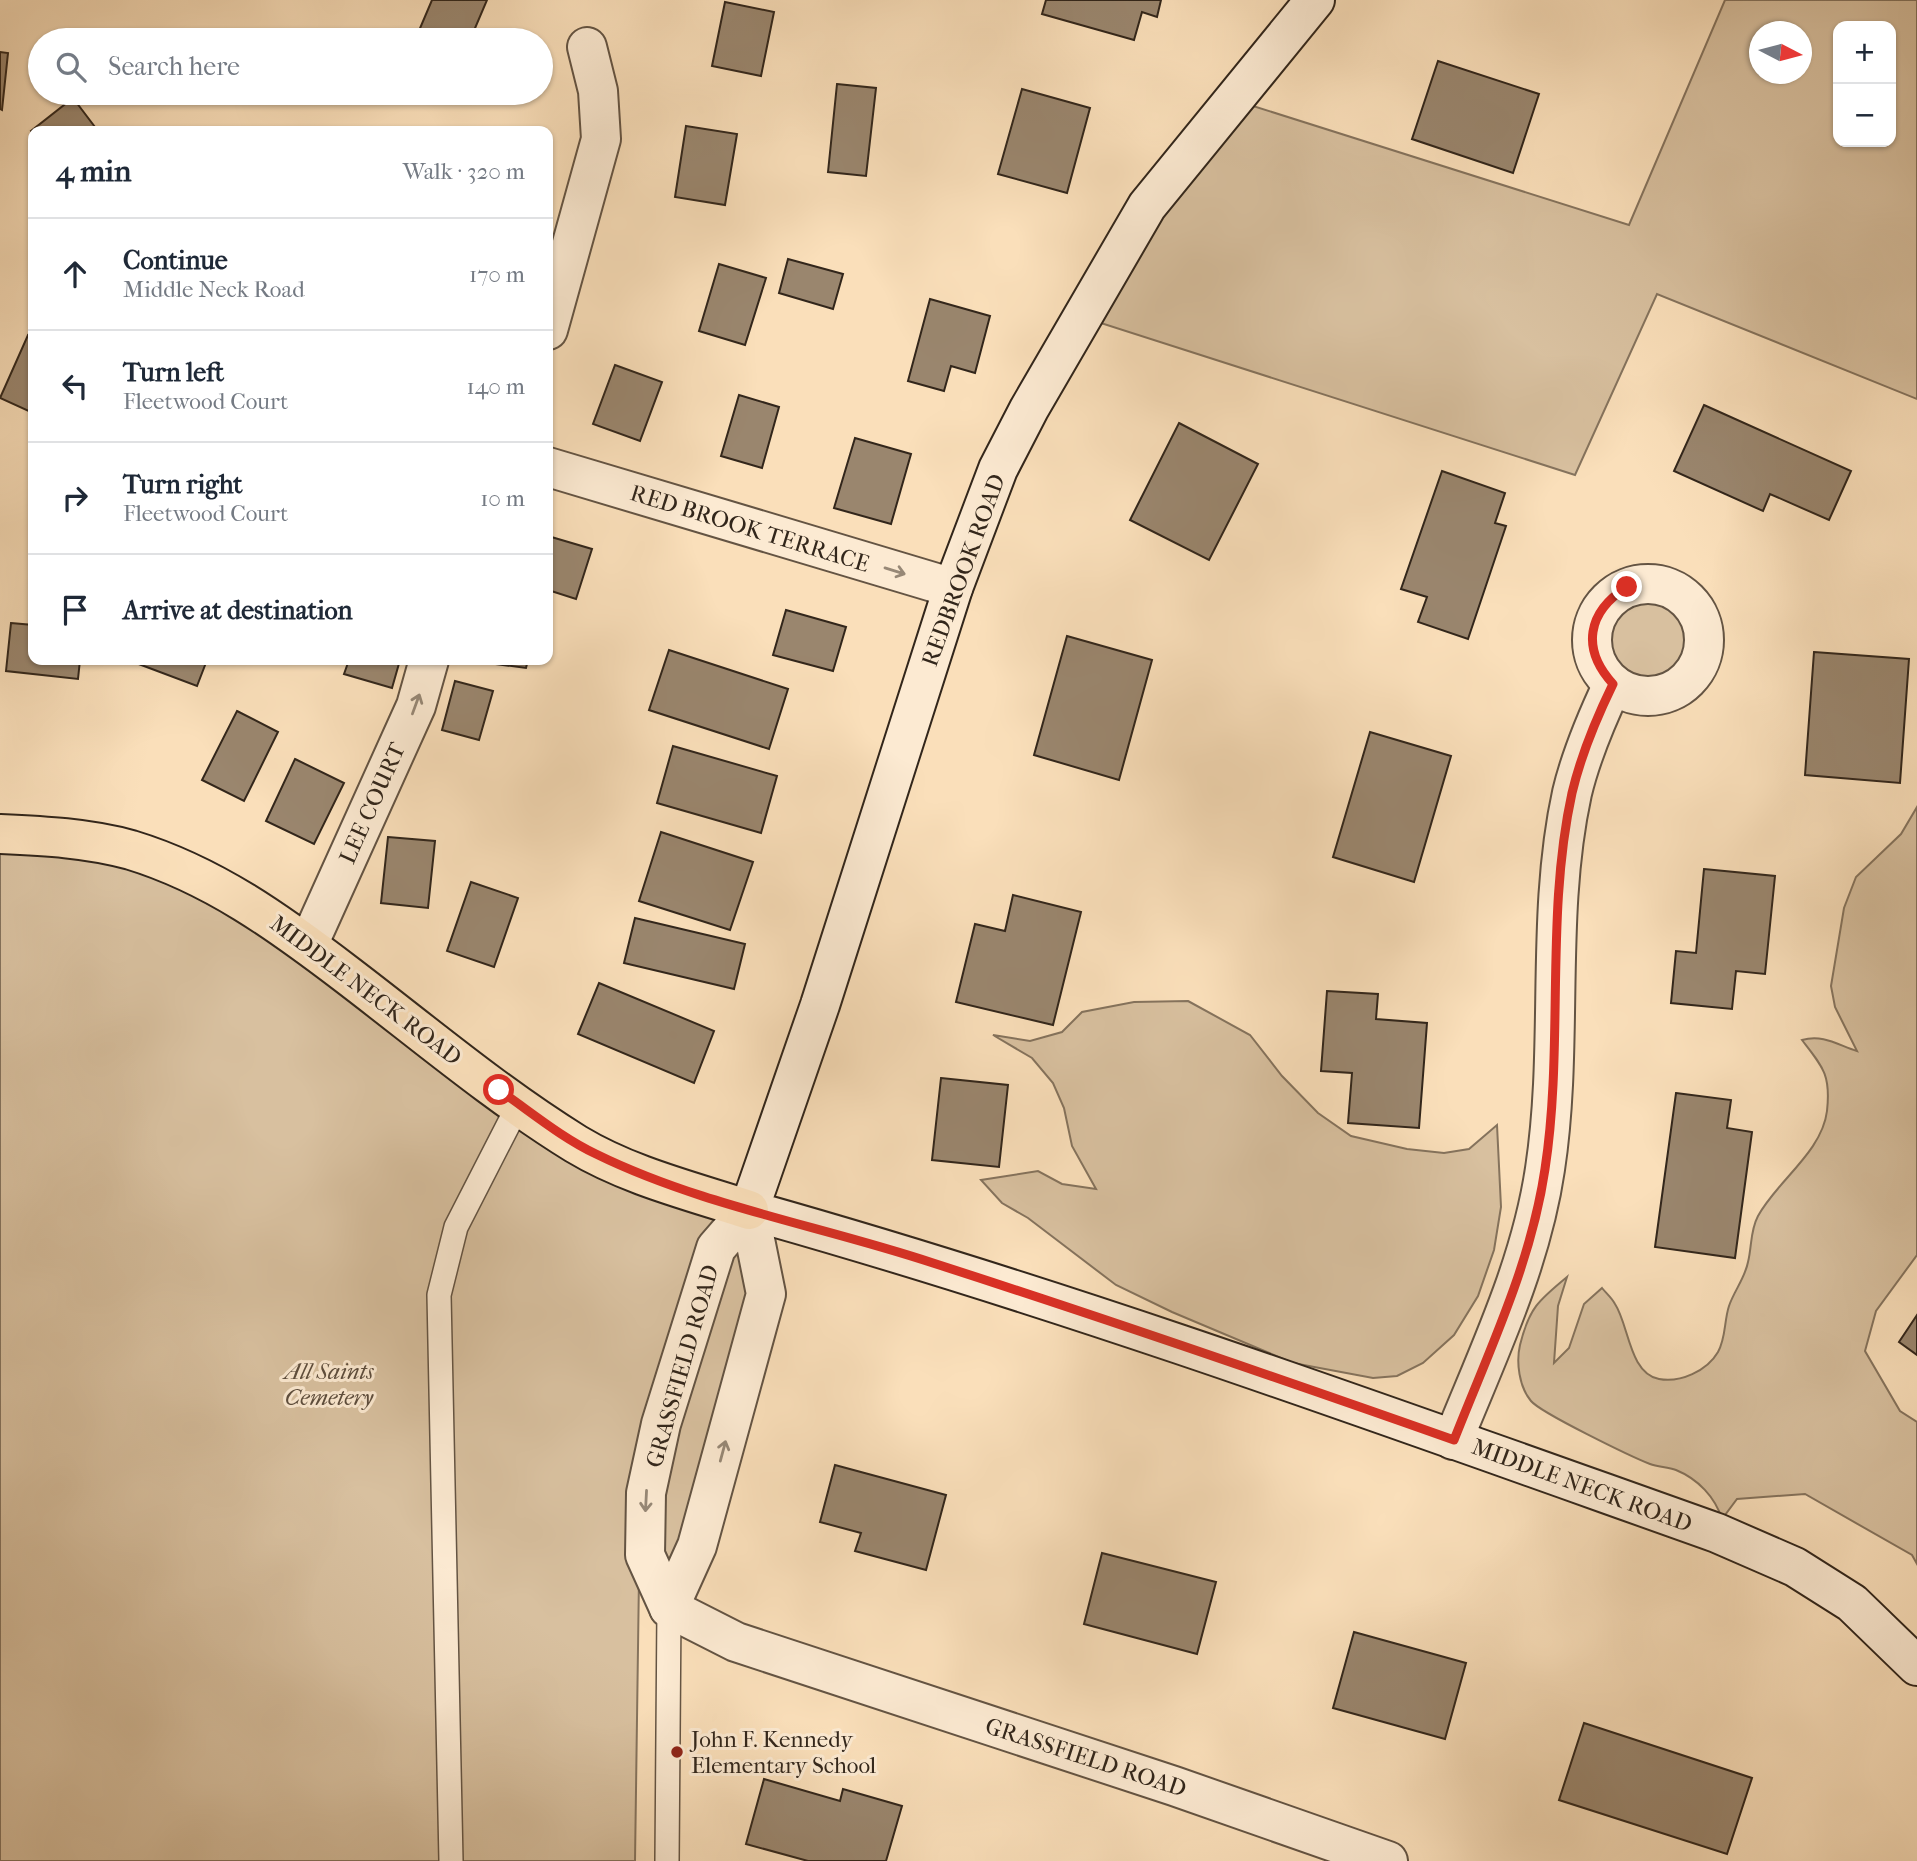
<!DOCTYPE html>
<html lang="en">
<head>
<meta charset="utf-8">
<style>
	body { margin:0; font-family:"IM FELL French Canon",serif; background:#f6f6f7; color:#1f2937 }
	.controls { position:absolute; right:21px; top:21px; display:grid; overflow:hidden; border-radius:14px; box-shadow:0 2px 5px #0004 }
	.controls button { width:63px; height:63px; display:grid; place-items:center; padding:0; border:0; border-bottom:2px solid #e0e1e3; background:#fff; color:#1f2937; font:35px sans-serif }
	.compass { position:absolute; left:1749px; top:21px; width:63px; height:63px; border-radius:50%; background:#fff; box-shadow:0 2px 5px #0004; rotate:96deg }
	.stop { position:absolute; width:21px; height:21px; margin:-16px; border:5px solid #d93025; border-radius:50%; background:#fff }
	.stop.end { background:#d93025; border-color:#fff; box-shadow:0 2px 7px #0008 }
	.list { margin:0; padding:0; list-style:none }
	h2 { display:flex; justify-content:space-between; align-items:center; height:91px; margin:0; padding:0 28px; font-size:30px }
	h2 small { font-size:23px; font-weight:400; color:#747a83 }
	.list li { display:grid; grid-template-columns:46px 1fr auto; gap:21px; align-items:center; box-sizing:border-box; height:112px; padding:0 28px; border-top:2px solid #e0e1e3 }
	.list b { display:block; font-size:26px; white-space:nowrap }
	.list p { margin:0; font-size:23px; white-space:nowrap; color:#747a83 }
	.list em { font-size:23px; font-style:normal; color:#747a83 }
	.icon { flex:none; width:38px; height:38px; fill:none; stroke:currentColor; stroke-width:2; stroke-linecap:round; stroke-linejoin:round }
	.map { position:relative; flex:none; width:1917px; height:1861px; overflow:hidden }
	.search { position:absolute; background:#fff; box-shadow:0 2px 5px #0004; left:28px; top:28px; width:525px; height:77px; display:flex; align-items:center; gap:18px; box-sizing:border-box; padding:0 24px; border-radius:38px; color:#747a83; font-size:26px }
	.panel { position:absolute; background:#fff; box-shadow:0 2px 5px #0004; left:28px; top:126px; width:525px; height:539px; border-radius:14px }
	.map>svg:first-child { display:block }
	.green { fill:#d8c09f; stroke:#85735d; stroke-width:2; fill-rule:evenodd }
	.building { fill:#9a866e; stroke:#32261b; stroke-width:2 }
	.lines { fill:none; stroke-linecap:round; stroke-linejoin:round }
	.lane-casing { stroke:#645443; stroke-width:26 }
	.street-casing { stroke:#645443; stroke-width:42 }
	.secondary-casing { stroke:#32261b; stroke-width:42 }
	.primary-casing { stroke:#32261b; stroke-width:42 }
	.lane { stroke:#fcead2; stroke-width:23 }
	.street { stroke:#fcead2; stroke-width:38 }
	.secondary { stroke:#fcead2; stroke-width:38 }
	.primary { stroke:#fadfba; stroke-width:38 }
	.oneway { stroke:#978876 }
	.route { stroke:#d93025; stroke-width:9 }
	.poi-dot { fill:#8f2418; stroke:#fcead2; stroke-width:2.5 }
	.labels { text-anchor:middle; stroke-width:6; stroke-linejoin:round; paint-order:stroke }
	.street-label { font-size:23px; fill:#32261b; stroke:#fcead2 }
	.park-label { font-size:23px; font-style:italic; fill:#5c4c3c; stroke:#fcead2 }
	.poi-label { font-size:23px; fill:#32261b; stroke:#fcead2; text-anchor:start }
</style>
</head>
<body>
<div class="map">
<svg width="1917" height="1861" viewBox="0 0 1917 1861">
	<rect width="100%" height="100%" fill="#fadfba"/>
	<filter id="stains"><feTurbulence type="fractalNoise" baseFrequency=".00286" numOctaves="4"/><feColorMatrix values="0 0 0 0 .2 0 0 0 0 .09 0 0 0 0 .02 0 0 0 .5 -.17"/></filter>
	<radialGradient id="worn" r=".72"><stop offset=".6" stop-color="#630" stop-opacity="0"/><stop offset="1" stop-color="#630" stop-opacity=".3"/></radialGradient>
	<g class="green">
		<path d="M1725,0H1917V399L1657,294L1575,475L1082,317L1234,100L1629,225ZM1838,26H1891V142H1838ZM1759,32H1801V74H1759Z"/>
		<circle cx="1649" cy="639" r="46"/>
		<path d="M1917,807V1255L1876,1311L1865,1351L1900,1411L1917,1422V1564L1912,1555L1805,1494L1737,1499L1722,1519C1715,1497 1698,1479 1676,1470C1668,1467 1658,1467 1650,1464C1632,1457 1541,1413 1531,1401C1519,1387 1516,1362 1520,1345C1529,1308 1539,1300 1567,1277L1558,1306L1554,1363L1569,1348L1584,1304L1602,1288C1606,1293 1612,1298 1615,1304C1629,1325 1629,1373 1659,1379C1680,1383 1707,1371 1718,1352C1726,1338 1724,1321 1729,1306C1734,1291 1745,1278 1748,1262C1752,1246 1750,1231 1758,1216C1777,1181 1822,1152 1827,1111C1831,1075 1823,1067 1802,1040C1823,1034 1838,1045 1857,1051L1835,1007L1831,986L1844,908L1856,877L1901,834Z"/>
		<path d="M0,835L188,879L517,1108L747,1207L640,1506L635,1861H0Z"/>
		<path d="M1188,1001L1250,1035L1282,1076L1318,1113L1351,1136L1407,1149L1444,1153L1469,1149L1497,1125L1501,1207L1494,1250L1478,1296L1454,1335L1423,1363L1397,1376L1373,1378L1293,1363L1172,1312L1116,1285L1028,1218L1002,1203L981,1180L1038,1171L1062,1184L1096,1189L1072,1146L1064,1108L1053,1083L1032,1058L993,1035L1030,1041L1062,1032L1082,1012L1134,1002Z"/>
		<path d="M746,1227L756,1298L667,1593L654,1496L722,1258Z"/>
	</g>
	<g class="building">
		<path d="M432,0H487L470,40H415Z"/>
		<path d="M1046,0H1161L1157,17L1142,12L1134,40L1042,14Z"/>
		<path d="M725,2L774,12L761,76L712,66Z"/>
		<path d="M0,52L8,53L2,110L0,109Z"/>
		<path d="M1438,61L1539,94L1513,173L1412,139Z"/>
		<path d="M837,84L876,88L866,176L828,172Z"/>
		<path d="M1022,89L1090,108L1067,193L998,174Z"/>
		<path d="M73,98L98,131H33V134L31,131Z"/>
		<path d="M686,126L737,134L725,205L675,197Z"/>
		<path d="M788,259L843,274L833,309L779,293Z"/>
		<path d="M719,264L766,278L745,345L699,331Z"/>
		<path d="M930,299L990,316L975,373L951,366L944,391L908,381Z"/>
		<path d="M28,335L33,337V413L0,398Z"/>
		<path d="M615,365L662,382L640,441L593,424Z"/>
		<path d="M739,395L779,407L762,468L721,456Z"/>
		<path d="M1704,405L1851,471L1829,520L1770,494L1763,511L1674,471Z"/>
		<path d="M1179,423L1258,464L1209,560L1130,520Z"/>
		<path d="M855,438L911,454L891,524L834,508Z"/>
		<path d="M1442,471L1505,493L1495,523L1506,526L1468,639L1418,622L1427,597L1401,589Z"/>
		<path d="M548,536L592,549L576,599L548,590Z"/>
		<path d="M786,610L846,627L833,671L773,655Z"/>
		<path d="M11,623L33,625V660H80L78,679L6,671Z"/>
		<path d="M1067,636L1152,660L1119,780L1034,755Z"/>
		<path d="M669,650L788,689L769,749L649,710Z"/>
		<path d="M1814,652L1909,659L1900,783L1805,775Z"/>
		<path d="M128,660H207L197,686Z"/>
		<path d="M349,660H400L392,688L344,674Z"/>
		<path d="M466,660H528L526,668Z"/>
		<path d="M455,681L493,691L479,740L442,730Z"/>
		<path d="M237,711L278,732L244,801L202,780Z"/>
		<path d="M1370,732L1451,756L1414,882L1333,857Z"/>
		<path d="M673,746L777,776L761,833L657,803Z"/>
		<path d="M295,759L344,783L314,844L266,821Z"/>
		<path d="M661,832L753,862L730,930L639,901Z"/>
		<path d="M388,837L435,841L428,908L381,903Z"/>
		<path d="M1704,869L1775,876L1765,974L1736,971L1732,1009L1671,1003L1676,951L1696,953Z"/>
		<path d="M471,882L518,898L494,967L447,951Z"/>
		<path d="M1013,895L1081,912L1053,1025L956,1002L975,924L1005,931Z"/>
		<path d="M635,918L745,944L734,989L624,963Z"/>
		<path d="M599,983L714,1031L694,1083L578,1034Z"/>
		<path d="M1327,991L1378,994L1376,1019L1427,1023L1419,1128L1348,1123L1352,1073L1321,1071Z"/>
		<path d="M941,1078L1008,1085L999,1167L932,1160Z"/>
		<path d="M1676,1093L1731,1100L1727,1128L1752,1132L1735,1258L1655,1247Z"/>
		<path d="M1917,1315V1355L1899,1342Z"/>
		<path d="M835,1465L946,1495L926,1570L855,1551L861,1533L820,1522Z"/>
		<path d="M1102,1553L1216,1582L1197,1654L1084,1624Z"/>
		<path d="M1354,1632L1466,1663L1445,1739L1333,1708Z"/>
		<path d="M1584,1723L1752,1778L1727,1854L1559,1800Z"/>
		<path d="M764,1779L840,1801L843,1789L902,1806L886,1861H808L746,1844Z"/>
	</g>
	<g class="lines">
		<defs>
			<g id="lane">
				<path d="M451,1861L439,1295L456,1227L519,1104"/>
				<path d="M667,1861L669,1608"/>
			</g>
			<g id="street">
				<path d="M548,330L601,139L598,91L587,47"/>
				<path d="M548,467L953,588"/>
				<circle cx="1648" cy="640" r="56"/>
				<path d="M308,945L416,706L429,660"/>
				<path d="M749,1210L716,1248L661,1424L646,1493L645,1555L669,1608L736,1642L1174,1786L1388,1861"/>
				<path d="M1453,1440C1489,1351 1531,1264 1545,1169C1564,1045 1545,916 1572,793C1581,755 1596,720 1613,684"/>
				<path d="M669,1608L697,1546L766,1294L749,1210"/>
			</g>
			<path id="secondary" d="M1315,0L1147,206L1029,409L998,469L953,588L820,1005L749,1210C1077,1302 1396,1419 1717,1533L1795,1567L1852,1603L1917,1666"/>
			<path id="primary" d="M0,834C44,836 88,838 131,850C213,875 279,923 346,974C421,1031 495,1094 576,1144C629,1176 691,1191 749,1210"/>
		</defs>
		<use href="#lane" class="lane-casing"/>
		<use href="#street" class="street-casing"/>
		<use href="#secondary" class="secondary-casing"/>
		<use href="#primary" class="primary-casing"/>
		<use href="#lane" class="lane"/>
		<use href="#street" class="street"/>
		<use href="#secondary" class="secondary"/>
		<use href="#primary" class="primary"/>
	</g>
	<defs><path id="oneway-shaft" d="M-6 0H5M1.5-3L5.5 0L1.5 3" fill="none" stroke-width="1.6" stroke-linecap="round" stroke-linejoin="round" transform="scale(1.75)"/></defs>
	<g class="oneway">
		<use href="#oneway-shaft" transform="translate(895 571) rotate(17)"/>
		<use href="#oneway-shaft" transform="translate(416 704) rotate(-70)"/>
		<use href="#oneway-shaft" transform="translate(723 1451) rotate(-75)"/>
		<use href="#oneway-shaft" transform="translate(646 1501) rotate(93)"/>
	</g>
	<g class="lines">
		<path class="route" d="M499,1090C531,1112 562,1138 596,1154C702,1206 822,1226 933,1263C1107,1319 1281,1379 1454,1440C1489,1351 1531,1264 1545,1169C1564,1045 1545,916 1572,793C1581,755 1596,719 1613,684C1581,649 1587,612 1627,587"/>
	</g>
	<circle class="poi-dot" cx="677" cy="1752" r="7"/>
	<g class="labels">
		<g class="street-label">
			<text transform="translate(750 528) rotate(17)" y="8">RED BROOK TERRACE</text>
			<text transform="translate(963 570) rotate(-70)" y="8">REDBROOK ROAD</text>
			<text transform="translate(372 803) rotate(-66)" y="8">LEE COURT</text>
			<text transform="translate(366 990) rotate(37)" y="8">MIDDLE NECK ROAD</text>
			<text transform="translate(682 1366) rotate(-74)" y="8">GRASSFIELD ROAD</text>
			<text transform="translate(1582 1485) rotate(20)" y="8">MIDDLE NECK ROAD</text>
			<text transform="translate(1086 1757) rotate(18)" y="8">GRASSFIELD ROAD</text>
		</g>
		<g class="park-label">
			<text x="329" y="1379">All Saints<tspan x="329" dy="26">Cemetery</tspan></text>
		</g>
		<g class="poi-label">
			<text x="691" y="1747">John F. Kennedy<tspan x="691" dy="26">Elementary School</tspan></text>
		</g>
	</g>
	<rect width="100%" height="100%" filter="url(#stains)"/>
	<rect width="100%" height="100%" fill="url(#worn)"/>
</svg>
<div class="controls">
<button>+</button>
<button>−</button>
</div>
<svg class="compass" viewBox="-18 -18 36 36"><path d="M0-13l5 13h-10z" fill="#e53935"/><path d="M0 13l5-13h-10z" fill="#747a83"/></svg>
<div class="stop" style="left:499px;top:1090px"></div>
<div class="stop end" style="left:1627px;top:587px"></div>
<div class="search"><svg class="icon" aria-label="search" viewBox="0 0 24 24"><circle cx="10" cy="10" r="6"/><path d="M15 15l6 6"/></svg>Search here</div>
<section class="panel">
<h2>4 min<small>Walk · 320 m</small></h2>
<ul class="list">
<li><svg class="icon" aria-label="ahead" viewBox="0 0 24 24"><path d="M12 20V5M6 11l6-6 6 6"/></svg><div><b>Continue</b><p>Middle Neck Road</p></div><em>170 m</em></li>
<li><svg class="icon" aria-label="left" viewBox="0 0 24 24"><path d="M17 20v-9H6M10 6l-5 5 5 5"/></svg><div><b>Turn left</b><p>Fleetwood Court</p></div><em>140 m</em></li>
<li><svg class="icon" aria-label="right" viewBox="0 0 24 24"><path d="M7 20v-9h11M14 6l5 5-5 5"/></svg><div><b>Turn right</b><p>Fleetwood Court</p></div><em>10 m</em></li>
<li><svg class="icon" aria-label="arrive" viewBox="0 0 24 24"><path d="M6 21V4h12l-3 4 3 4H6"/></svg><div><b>Arrive at destination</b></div></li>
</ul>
</section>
</div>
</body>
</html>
